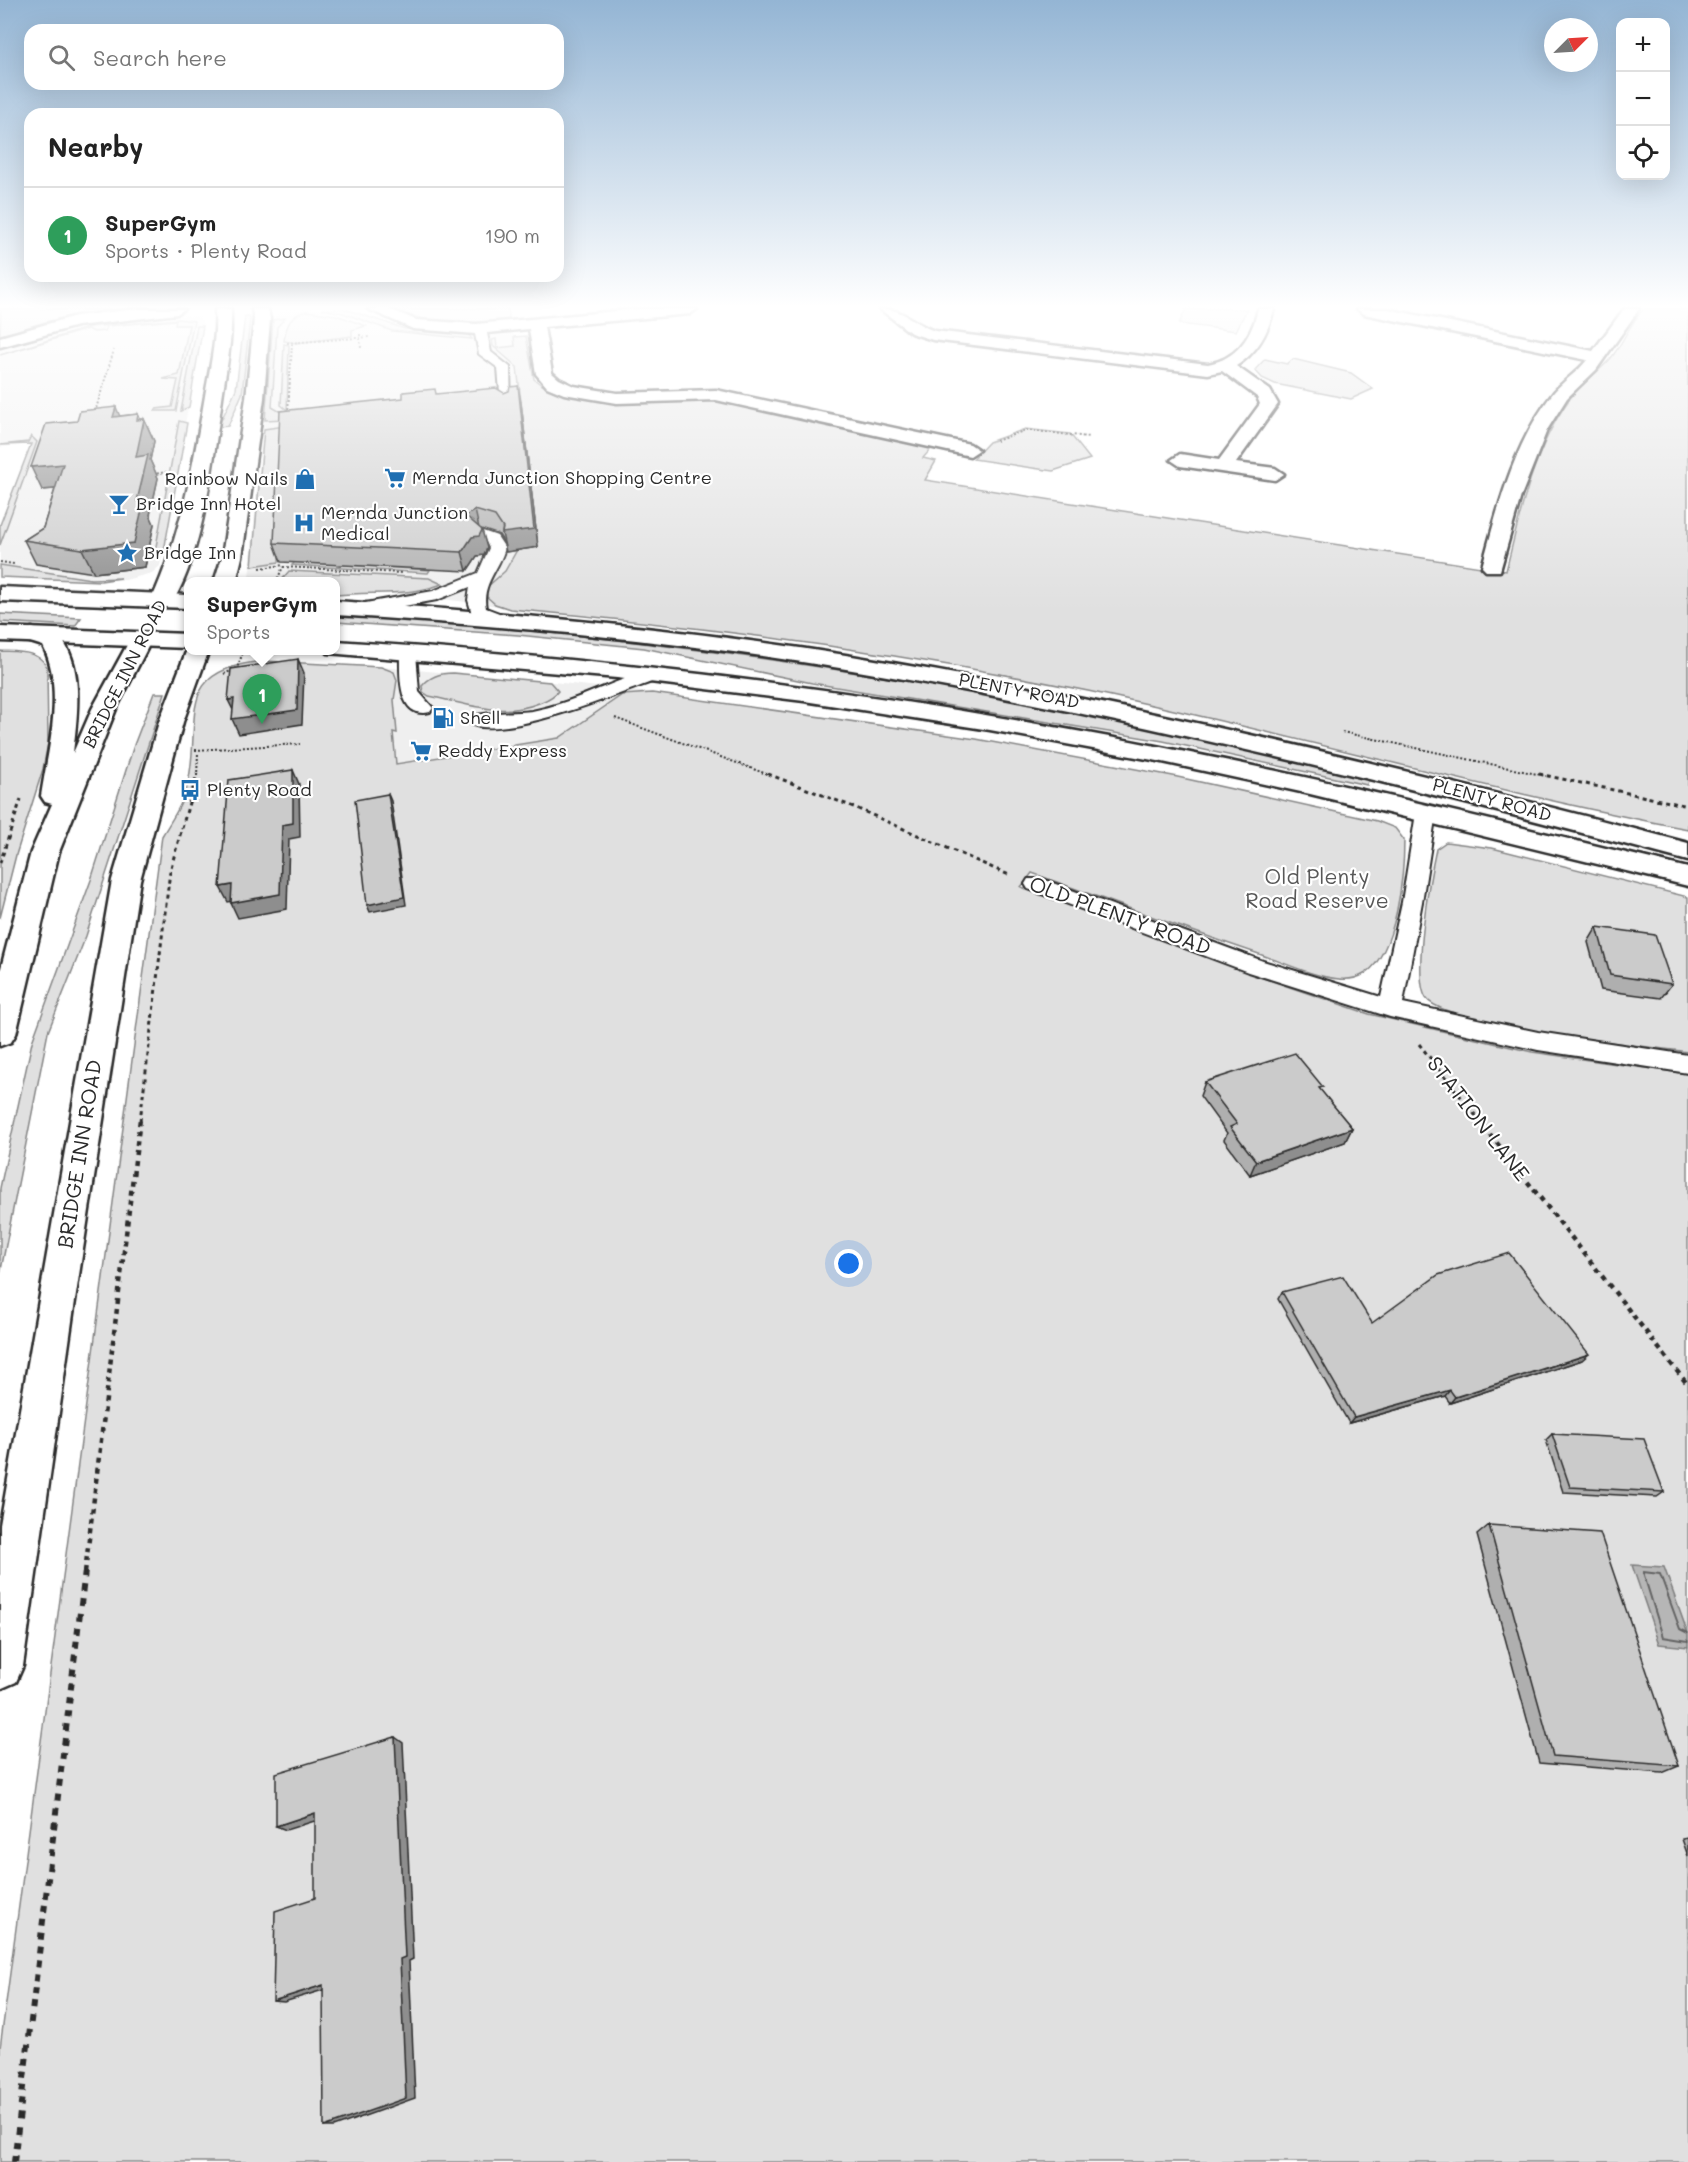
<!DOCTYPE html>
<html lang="en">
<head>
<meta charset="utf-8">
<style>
	body { margin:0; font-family:Mali,sans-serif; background:#f6f6f6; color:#222 }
	.controls { position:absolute; right:18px; top:18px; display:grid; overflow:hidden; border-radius:12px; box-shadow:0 6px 24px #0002 }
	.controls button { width:54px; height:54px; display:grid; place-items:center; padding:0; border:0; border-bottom:2px solid #e0e0e0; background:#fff; color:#222; font:30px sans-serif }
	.compass { position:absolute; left:1544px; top:18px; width:54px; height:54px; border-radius:50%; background:#fff; box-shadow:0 6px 24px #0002; rotate:66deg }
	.you { position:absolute; left:849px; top:1264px; width:21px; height:21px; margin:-15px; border:4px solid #fff; border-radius:50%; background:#1a73e8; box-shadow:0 0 0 9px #1a73e833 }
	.badge { display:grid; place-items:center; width:39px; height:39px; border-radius:50%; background:#ea580c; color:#fff; font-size:20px; font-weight:700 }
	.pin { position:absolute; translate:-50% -50px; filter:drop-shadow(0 2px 3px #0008) }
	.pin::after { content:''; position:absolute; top:32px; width:21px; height:18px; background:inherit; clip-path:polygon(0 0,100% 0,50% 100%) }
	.popup { position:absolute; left:184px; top:577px; width:156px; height:78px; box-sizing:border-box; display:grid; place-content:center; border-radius:12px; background:#fff; filter:drop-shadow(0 2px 4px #0005); font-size:20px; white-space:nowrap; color:#767676 }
	.popup b { font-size:22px; color:#222 }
	.popup::after { content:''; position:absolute; left:50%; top:100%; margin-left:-12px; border:12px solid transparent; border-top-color:#fff }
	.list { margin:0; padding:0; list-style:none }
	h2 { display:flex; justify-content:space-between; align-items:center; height:78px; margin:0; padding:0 24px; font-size:26px }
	h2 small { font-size:20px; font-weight:400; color:#767676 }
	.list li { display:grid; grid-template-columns:39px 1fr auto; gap:18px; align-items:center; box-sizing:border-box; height:96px; padding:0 24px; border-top:2px solid #e0e0e0 }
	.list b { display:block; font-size:22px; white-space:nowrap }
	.list p { margin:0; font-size:20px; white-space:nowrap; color:#767676 }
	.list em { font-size:20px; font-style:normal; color:#767676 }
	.icon { flex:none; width:33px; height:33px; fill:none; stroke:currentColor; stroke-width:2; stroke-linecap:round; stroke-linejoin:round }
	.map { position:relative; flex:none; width:1688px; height:2162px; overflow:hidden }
	.search { position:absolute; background:#fff; box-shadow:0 6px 24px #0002; left:24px; top:24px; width:540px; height:66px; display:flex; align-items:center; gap:15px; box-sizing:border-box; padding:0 21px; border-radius:18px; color:#767676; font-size:22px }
	.panel { position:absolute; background:#fff; box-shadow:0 6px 24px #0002; left:24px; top:108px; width:540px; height:174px; border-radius:18px }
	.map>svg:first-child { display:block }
	.built { fill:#efefef }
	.green { fill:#e0e0e0; stroke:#868686; stroke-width:1.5 }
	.water { fill:#b6b6b6; stroke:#7e7e7e; stroke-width:1.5 }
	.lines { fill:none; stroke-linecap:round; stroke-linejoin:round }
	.shore { stroke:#636363; stroke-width:2 }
	.lane-casing { stroke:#2b2b2b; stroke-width:4 }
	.street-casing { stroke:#2b2b2b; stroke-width:5 }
	.secondary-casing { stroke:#2b2b2b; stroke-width:5 }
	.primary-casing { stroke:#2b2b2b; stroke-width:5 }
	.highway-casing { stroke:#2b2b2b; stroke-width:5 }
	.path-far3 { stroke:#2b2b2b; stroke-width:2; stroke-dasharray:2 2; stroke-linecap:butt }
	.path-far2 { stroke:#2b2b2b; stroke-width:3; stroke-dasharray:4 4; stroke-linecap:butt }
	.path-far1 { stroke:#2b2b2b; stroke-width:4.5; stroke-dasharray:5 5; stroke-linecap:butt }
	.path { stroke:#2b2b2b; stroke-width:6; stroke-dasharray:7 7; stroke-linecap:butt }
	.lane { fill:#fff; fill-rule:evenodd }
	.street { fill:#fff; fill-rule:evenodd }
	.secondary { fill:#fff; fill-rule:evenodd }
	.primary { fill:#fff; fill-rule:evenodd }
	.highway { fill:#fff; fill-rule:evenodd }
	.path-bridge { stroke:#2b2b2b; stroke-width:2; stroke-dasharray:2 2; stroke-linecap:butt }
	.wall { fill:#afafaf; stroke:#2b2b2b; stroke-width:1.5 }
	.shaded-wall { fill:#8e8e8e; stroke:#2b2b2b; stroke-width:1.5 }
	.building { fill:#cbcbcb; stroke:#2b2b2b; stroke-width:1.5 }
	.labels { text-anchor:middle; stroke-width:4.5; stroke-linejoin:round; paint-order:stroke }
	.far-poi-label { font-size:18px; fill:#2b2b2b; stroke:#fff; text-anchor:start }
	.far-street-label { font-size:18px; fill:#2b2b2b; stroke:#fff }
	.park-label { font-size:21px; fill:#585858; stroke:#fff }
	.street-label { font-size:21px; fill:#2b2b2b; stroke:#fff }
</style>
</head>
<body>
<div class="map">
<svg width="1688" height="2162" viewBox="0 0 1688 2162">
	<rect width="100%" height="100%" fill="#fff"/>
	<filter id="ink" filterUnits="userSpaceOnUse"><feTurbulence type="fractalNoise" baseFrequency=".0167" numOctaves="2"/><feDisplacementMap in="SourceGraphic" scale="12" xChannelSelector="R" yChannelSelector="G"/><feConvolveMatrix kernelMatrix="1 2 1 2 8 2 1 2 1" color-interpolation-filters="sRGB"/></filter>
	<g filter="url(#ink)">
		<g class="built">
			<path d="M289,309H345L385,324L433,333L513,332L539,555L487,597L499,606L401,594L360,592L336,595V582H251L249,579L273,320L276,315Z"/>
			<path d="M180,315L199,317L203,323L160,566L152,573L125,580L0,577V525L31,444L0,447V348L65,327Z"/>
			<path d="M381,667L544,681L652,693H631L573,736L396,765L388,669Z"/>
		</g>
		<g class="green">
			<path d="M1,309H111L48,321L0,336Z"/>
			<path d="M322,309H345L405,329L468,334L472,339L392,331L343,313Z"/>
			<path d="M391,309H508L510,324C469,326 430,324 391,309Z"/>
			<path d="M1186,309H1247L1236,331L1179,324Z"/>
			<path d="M1644,309H1688V829C1486,791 1289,733 1088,691C897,652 704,626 510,609L495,604L487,597L486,588L505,571L517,550L538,547L517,367L493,346L492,340L496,339L497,348L515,346L514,337L526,336L534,379L542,385L561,393L624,403L711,399L925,445L931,449L923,458L936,461L925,480L1506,571C1520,513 1533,450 1569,400C1580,384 1598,373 1611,358C1624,342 1629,324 1644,309Z"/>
			<path d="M307,311L336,315L366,326L352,330V336L296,343L284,341C286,325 291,314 307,311Z"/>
			<path d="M245,316H249L250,319L242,394L228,426L218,427L236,389Z"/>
			<path d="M285,318L277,327L272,407L284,414V419L265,420L273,320Z"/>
			<path d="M178,319L194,321L176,411H155L156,409L172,407L178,380L163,379L179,375L189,325H175L176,320L107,326L105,331L94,332L88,329L0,355L90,327Z"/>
			<path d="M197,326H203L189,407L181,411Z"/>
			<path d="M284,344L289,345L287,410L281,405Z"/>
			<path d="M1265,359L1287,364L1293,359L1351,373L1373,389L1351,399L1275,384L1262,378L1255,370Z"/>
			<path d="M179,421L187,423L164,551L155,552Z"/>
			<path d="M285,426L279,562L252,566L264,429Z"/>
			<path d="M1025,429L1070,434L1090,459L1053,471L973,459L989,442Z"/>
			<path d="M31,436L37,442L0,545V525L31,444L0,445L28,442Z"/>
			<path d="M295,562L430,570L428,573L292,565Z"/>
			<path d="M0,565L91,579L121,578L101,581L0,577Z"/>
			<path d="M289,571L429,578L442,584C408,597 372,591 336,595V582L281,581Z"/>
			<path d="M0,614L81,618L75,626L0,622Z"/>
			<path d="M336,616C687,636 1027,692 1368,779L1367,785L1163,741L812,683L644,648L518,635L336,622Z"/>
			<path d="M0,651C17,652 39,650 47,667L48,743L43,769L16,855L0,918Z"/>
			<path d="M264,661L381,667L394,672L397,680L394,700L397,733L393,732L396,764L559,738L622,695L652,693L976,739L1173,776L1377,821L1395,828L1404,840C1404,875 1397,951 1366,973C1358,978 1348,980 1339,979C1311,976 1283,962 1256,953C1181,928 1107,900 1032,873L1021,887L1269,980L1369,1014L1532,1052L1688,1074V2162H0V2048L162,836C174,816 185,801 189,778C201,715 174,670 264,661Z"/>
			<path d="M453,673L550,682L558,691C553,698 546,700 539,703C502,718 466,704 429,696L423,692L422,686C430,676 440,673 453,673Z"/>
			<path d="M154,693H165L86,936L48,1032L0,1275V1188L32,1042L91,880L134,745Z"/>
			<path d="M1446,842L1492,848L1688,897V1052C1646,1046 1444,1026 1426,998C1412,976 1430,876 1436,849Z"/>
		</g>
		<path class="water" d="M1632,1565L1664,1567L1688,1634V1647L1659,1644Z"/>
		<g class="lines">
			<path class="shore" d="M1688,1633L1680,1629L1660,1574L1643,1572L1663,1637L1688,1641"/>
			<defs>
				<g id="lane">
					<path d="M480,326L486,329L491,352L510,367L511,407L507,408L501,404L498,368L479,354L474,329Z"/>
					<path d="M480,530L497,536L505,548C499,570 481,584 486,608L507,616L509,619L507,622L501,624L472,614L468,600L470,587L437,600L360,614L352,609L360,604L433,591L478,573L489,548L486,542L473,534Z"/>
					<path d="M408,648L416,653L419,692L433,708L430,712C397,720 400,673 400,653Z"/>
					<path d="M651,671L660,676L657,680C628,690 486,749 465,719C470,712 519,713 532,711C574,703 610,681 651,671Z"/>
					<path d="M1426,807L1433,809L1436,813L1422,902L1403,1003L1538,1032L1688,1055V1073L1538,1050L1390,1017L1248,972L1028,889L1025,884L1028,879H1042L1263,961L1381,997L1402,902L1416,813L1419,809Z"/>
				</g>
				<g id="street">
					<path d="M137,309H184L177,314L77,326L0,347V337L76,316Z"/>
					<path d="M368,309H389L416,320L476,324L639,309H697L690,314L544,327L552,373L559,379L574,386L617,393L716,390L970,444L979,450L970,456L716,400L617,403L564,394L547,387L536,374L529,329L476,334L413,329Z"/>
					<path d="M880,309C906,309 911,323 935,331L1208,364C1237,359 1252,336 1258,309H1274C1268,333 1257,353 1236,366L1270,390L1278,404L1236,463L1275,468L1284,474L1275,480L1180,466L1171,460L1180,454L1219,460L1260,404L1257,397L1222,371L1208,374L933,340L911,333Z"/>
					<path d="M1357,309H1387L1593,351L1624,309H1639L1596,370L1567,398L1547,430L1521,496L1500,571H1486L1482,567C1498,507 1514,442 1554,392C1564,380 1578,372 1587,360L1364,314Z"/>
				</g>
				<g id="secondary">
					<path d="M215,309H231V328C230,355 224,380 221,406C213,463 202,559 170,606H154L151,601C181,536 193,466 205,396C210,367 217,339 215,309Z"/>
					<path d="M252,309H268L270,319L264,398L242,557L236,582H214L222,557L246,398L254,319Z"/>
				</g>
				<g id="primary">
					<path d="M336,601C509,613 681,628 852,656C1134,703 1411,770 1688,843V861C1411,787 1134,718 852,670C681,641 509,626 336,615Z"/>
					<path d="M32,628L59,636C85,666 77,717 73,753L92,709L133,634H149L152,639L116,709L59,852L16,1034L11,1042L0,1046V972L31,852L52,804L45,802L41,796C48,750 65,689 43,646L24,640L21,635L24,630Z"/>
					<path d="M336,641C586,657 835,686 1082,732C1286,769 1487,819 1688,868V886L1310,794L1158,761L990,730L804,701L617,678L328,653L326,650H336Z"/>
					<path d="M188,647V650H209L183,722L140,880L73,1314L23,1666L16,1682L0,1689V1525L112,880L159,722Z"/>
				</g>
				<g id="highway">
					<path d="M0,587L188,595V608L0,601Z"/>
					<path d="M0,627L188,634V648L0,641Z"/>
				</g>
			</defs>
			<use href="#lane" class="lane-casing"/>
			<use href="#street" class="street-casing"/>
			<use href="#secondary" class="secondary-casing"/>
			<use href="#primary" class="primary-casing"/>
			<use href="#highway" class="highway-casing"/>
			<g class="path-far3">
				<path d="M360,338L361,348"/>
				<path d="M287,343L370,337"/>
				<path d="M95,412L114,350"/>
				<path d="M288,413L292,344"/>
				<path d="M996,441L1026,430L1089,437"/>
				<path d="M153,474L167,472"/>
				<path d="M0,562L14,564"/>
				<path d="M283,567L402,573"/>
				<path d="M260,568L283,565"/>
				<path d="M276,582L283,567"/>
				<path d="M224,674L237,668L244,650"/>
				<path d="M615,718L772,776"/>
				<path d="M1342,732L1546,776"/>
				<path d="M195,750L300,744"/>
				<path d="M197,776L198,753"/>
			</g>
			<g class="path-far2">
				<path d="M768,774L856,808L1009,875"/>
				<path d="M1539,774L1688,806"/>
				<path d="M0,863L21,799"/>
				<path d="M1419,1044L1480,1121"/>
				<path d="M140,1121L170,871L197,774"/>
			</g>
			<g class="path-far1">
				<path d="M1478,1119L1688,1385"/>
				<path d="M85,1572L140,1119"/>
			</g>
			<path class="path" d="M14,2162L85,1571"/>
			<use href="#lane" class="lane"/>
			<use href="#street" class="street"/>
			<use href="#secondary" class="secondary"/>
			<use href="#primary" class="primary"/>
			<use href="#highway" class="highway"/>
			<path class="path-bridge" d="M360,334V338"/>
		</g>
		<g class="wall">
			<path d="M518,386L521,403L538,547L506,552L504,543L499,535L481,529L487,548L484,555L477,556L467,571L281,562L274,543L437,394L504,393L509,391Z"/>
			<path d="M138,414L140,419H144L154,441L150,460L158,478L150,515L154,524L145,567L94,573L36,564L24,540L43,528L55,489L42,490L119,416Z"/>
			<path d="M1597,927L1672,984L1661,998L1601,990L1588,942Z"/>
			<path d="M1205,1082L1321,1091L1352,1128L1345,1142L1250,1175L1224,1140L1227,1133L1200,1096Z"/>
			<path d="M1282,1292L1372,1323L1582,1360L1450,1403L1445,1396L1349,1423L1278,1299Z"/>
			<path d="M1552,1434L1664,1492L1657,1497L1563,1492L1546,1440Z"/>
			<path d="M1489,1525L1679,1766L1662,1773L1539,1763L1477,1535Z"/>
			<path d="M1688,1838V1856L1682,1839Z"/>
		</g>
		<g class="shaded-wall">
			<path d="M518,386L521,403L538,547L506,552L502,533Z"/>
			<path d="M116,407L125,429L113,417Z"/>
			<path d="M138,414L143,426L144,419L154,441L150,460L158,478L150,515L154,524L145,567L94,573L82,549L136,457L137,420Z"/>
			<path d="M63,464L75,487L42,490L31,467Z"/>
			<path d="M475,510L479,528L466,516Z"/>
			<path d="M482,530L487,548L484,555L477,556L467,571L462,552L472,537Z"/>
			<path d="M298,659L304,673L302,724L239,734L232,719Z"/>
			<path d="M234,699L235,714L228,700Z"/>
			<path d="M293,770L299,784L300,837L289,839L287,909L238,918L231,903L282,825Z"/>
			<path d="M388,794L391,801L406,905L370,912L367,905Z"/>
			<path d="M232,885L239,900L228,902L220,887Z"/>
			<path d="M1352,1128L1345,1142L1250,1175L1256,1161Z"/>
			<path d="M1589,1354L1582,1360L1450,1403L1455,1397Z"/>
			<path d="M1450,1390L1445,1396L1349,1423L1354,1417Z"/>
			<path d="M395,1737L403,1743L413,1959L409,1961L415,2098L334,2127H324Z"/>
			<path d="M315,1813L324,1818L286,1830L276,1826Z"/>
			<path d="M323,1985L333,1987L284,2002L273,2001Z"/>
		</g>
		<g class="building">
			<path d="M518,386L534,529L502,533L503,528L495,516L475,510L466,516L482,530L479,536L472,537L462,552L274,543L280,411L403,398V392L435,389L436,394L496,388L504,393L509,391L510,387Z"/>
			<path d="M116,407L113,417L138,414L137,420L144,419L136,457L148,455L137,501H144L134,543L82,549L24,540L43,528L63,464L31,467L46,424L77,421L80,411Z"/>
			<path d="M298,659L297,710L232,719L234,699L228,700L231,669Z"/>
			<path d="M293,770V823L282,825L280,894L231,903L232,885L220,887L229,780Z"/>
			<path d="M388,794L404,897L367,905L355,800Z"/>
			<path d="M1597,927L1655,935L1672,984L1610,975Z"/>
			<path d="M1295,1053L1323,1087L1319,1088L1352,1128L1256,1161L1230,1127L1237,1124L1205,1082Z"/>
			<path d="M1509,1253L1589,1354L1455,1397L1450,1390L1354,1417L1282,1292L1343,1276L1372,1323L1438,1275Z"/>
			<path d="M1552,1434L1644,1439L1664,1492L1570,1487Z"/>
			<path d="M1489,1525L1600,1533L1679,1766L1553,1756Z"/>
			<path d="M395,1737L405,1957L400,1959L406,2098L324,2127L323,1985L273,2001L275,1911L315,1898V1813L276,1826V1773Z"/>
		</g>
	</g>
	<linearGradient id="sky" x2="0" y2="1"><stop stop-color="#94b5d4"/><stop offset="0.5" stop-color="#fff"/><stop offset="1" stop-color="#fff" stop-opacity="0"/></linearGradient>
	<rect width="1688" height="612" fill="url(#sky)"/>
	<defs>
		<symbol id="supermarket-bare" viewBox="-9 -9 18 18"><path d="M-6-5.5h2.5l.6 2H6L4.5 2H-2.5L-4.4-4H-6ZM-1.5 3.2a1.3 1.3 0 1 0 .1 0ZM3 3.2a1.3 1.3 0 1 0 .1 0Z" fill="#1f6fb2" stroke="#fff" stroke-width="2.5" paint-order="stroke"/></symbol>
		<symbol id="shop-bare" viewBox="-9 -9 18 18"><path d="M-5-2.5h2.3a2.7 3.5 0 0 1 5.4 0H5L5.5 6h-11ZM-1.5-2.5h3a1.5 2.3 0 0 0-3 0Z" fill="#1f6fb2" stroke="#fff" stroke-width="2.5" paint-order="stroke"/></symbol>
		<symbol id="bar-bare" viewBox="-9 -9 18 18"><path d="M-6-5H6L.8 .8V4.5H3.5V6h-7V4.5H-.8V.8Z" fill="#1f6fb2" stroke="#fff" stroke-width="2.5" paint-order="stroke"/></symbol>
		<symbol id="hospital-bare" viewBox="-9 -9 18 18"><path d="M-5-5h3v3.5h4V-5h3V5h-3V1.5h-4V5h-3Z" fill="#1f6fb2" stroke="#fff" stroke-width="2.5" paint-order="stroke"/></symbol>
		<symbol id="sight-bare" viewBox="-9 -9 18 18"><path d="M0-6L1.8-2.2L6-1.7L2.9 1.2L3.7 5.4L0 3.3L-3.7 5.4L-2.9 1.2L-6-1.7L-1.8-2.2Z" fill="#1f6fb2" stroke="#fff" stroke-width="2.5" paint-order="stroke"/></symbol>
		<symbol id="fuel-bare" viewBox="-9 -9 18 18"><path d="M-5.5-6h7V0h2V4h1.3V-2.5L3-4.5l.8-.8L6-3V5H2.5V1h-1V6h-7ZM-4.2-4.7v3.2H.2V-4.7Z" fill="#1f6fb2" stroke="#fff" stroke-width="2.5" paint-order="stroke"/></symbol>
		<symbol id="bus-bare" viewBox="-9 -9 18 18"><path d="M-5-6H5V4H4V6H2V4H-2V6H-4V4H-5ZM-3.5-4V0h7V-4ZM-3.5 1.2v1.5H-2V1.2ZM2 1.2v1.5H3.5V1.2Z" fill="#1f6fb2" stroke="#fff" stroke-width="2.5" paint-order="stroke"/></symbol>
	</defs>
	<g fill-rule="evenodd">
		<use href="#supermarket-bare" x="380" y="463" width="30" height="30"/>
		<use href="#shop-bare" x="290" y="464" width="30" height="30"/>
		<use href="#bar-bare" x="104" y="489" width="30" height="30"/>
		<use href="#hospital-bare" x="289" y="508" width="30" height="30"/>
		<use href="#sight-bare" x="112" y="538" width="30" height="30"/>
		<use href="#fuel-bare" x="428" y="703" width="30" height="30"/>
		<use href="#supermarket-bare" x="406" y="736" width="30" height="30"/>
		<use href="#bus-bare" x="175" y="775" width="30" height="30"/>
	</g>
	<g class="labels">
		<g class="far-poi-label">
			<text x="412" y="484">Mernda Junction Shopping Centre</text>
			<text x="288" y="485" text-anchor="end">Rainbow Nails</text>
			<text x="136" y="510">Bridge Inn Hotel</text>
			<text x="321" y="519">Mernda Junction<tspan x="321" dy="21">Medical</tspan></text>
			<text x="144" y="559">Bridge Inn</text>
			<text x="460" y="724">Shell</text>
			<text x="438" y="757">Reddy Express</text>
			<text x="207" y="796">Plenty Road</text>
		</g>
		<g class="far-street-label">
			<text transform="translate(125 674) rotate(-63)" y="6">BRIDGE INN ROAD</text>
			<text transform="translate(1019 691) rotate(11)" y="6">PLENTY ROAD</text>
			<text transform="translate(1492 800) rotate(15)" y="6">PLENTY ROAD</text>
		</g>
		<g class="park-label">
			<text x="1317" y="884">Old Plenty<tspan x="1317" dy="24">Road Reserve</tspan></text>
		</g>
		<g class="street-label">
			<text transform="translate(1120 916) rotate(20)" y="7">OLD PLENTY ROAD</text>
			<text transform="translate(1478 1119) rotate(52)" y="7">STATION LANE</text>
			<text transform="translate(80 1154) rotate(-81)" y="7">BRIDGE INN ROAD</text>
		</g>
	</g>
</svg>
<div class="controls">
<button>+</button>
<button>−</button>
<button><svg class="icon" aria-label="locate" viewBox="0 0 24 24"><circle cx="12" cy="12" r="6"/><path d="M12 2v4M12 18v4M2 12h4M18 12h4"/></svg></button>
</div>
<svg class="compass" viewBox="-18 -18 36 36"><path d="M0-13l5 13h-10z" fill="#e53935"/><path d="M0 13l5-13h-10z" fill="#767676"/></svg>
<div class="you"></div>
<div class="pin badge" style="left:262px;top:724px;background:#2e9e5b">1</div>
<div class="popup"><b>SuperGym</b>Sports</div>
<div class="search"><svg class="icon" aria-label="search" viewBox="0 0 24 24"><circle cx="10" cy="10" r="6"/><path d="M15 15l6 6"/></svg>Search here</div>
<section class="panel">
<h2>Nearby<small></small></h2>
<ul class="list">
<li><span class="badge" style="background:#2e9e5b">1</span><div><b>SuperGym</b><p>Sports · Plenty Road</p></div><em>190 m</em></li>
</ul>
</section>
</div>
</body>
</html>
